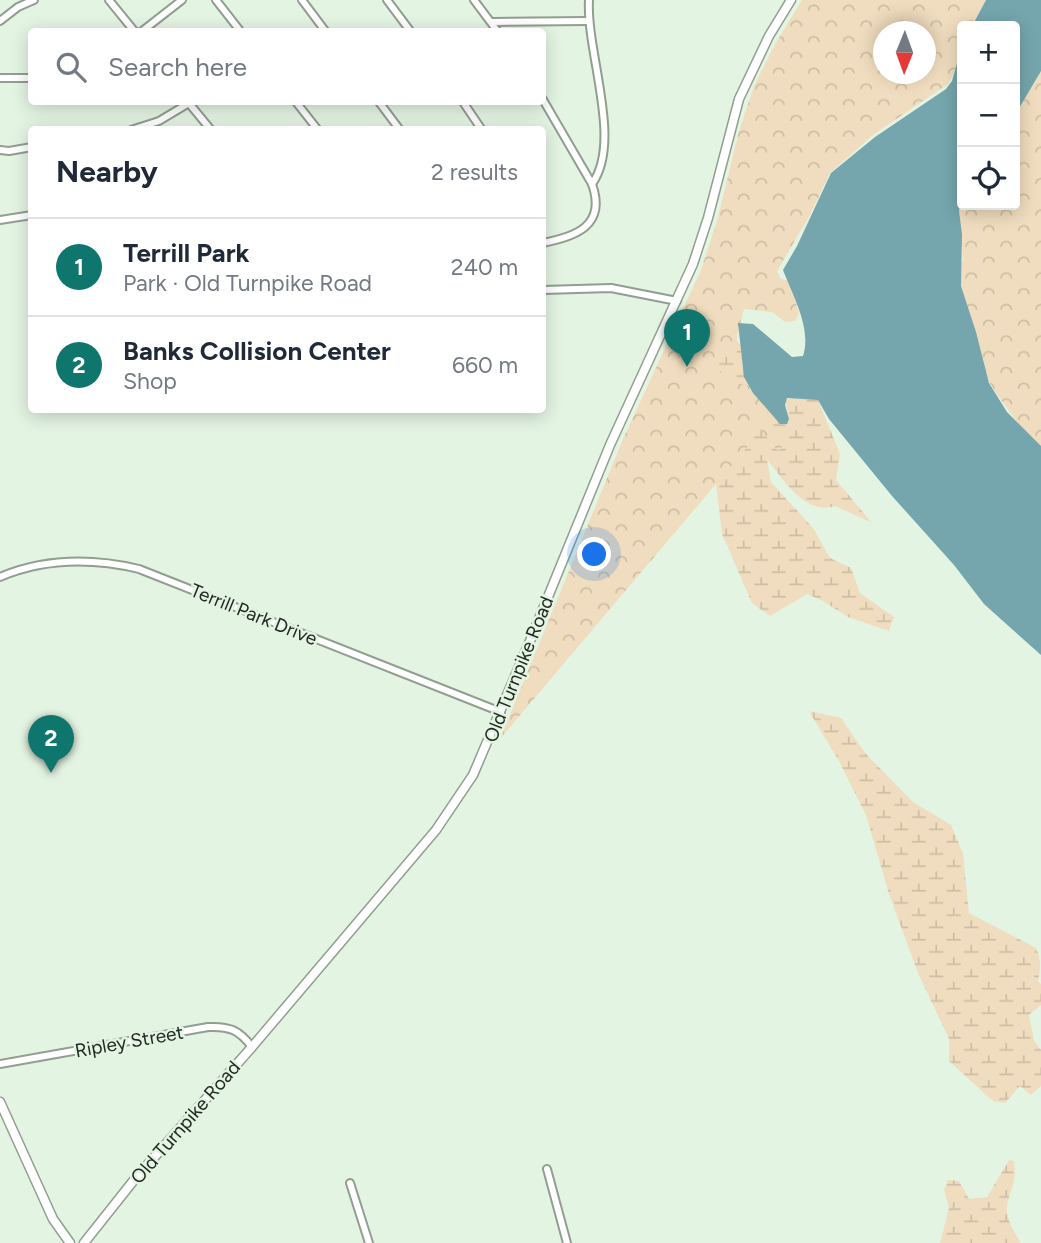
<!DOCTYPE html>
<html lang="en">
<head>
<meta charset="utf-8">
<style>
	body { margin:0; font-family:Figtree,sans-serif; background:#f6f6f7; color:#1f2937 }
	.controls { position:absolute; right:21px; top:21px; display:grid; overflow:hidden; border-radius:7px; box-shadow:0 4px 18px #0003 }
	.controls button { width:63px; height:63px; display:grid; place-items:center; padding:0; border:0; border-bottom:2px solid #e0e1e3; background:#fff; color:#1f2937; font:35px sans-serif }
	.compass { position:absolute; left:873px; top:21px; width:63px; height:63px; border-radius:50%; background:#fff; box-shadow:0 4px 18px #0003; rotate:181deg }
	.you { position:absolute; left:595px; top:555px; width:24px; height:24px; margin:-18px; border:5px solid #fff; border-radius:50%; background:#1a73e8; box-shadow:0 0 0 10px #1a73e833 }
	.badge { display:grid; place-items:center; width:46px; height:46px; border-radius:50%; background:#0f766e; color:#fff; font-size:23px; font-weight:700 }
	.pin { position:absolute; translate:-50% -58px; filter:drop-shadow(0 2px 4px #0008) }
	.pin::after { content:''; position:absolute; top:37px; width:24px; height:21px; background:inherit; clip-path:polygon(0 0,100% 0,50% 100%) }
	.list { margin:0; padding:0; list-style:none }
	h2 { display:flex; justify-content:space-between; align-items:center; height:91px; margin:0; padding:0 28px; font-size:30px }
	h2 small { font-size:23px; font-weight:400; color:#747a83 }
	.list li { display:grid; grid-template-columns:46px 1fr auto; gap:21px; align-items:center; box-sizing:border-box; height:98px; padding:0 28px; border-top:2px solid #e0e1e3 }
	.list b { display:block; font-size:26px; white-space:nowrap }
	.list p { margin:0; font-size:23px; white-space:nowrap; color:#747a83 }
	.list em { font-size:23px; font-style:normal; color:#747a83 }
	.icon { flex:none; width:38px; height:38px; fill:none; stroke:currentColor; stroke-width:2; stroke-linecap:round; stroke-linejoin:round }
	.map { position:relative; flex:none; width:1041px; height:1243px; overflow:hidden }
	.search { position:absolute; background:#fff; box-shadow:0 4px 18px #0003; left:28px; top:28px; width:518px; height:77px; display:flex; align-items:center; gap:18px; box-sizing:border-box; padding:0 24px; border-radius:7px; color:#747a83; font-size:26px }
	.panel { position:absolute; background:#fff; box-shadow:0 4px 18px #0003; left:28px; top:126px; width:518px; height:287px; border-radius:7px }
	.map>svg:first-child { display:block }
	.wetland { fill:url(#wetland-marsh) }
	.park { fill:url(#park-crowns); fill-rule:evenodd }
	.water { fill:#75a6ad }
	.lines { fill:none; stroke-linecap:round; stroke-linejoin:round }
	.minor-casing { stroke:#909f8f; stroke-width:10 }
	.tertiary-casing { stroke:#909f8f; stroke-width:11 }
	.minor { stroke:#fff; stroke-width:6 }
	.tertiary { stroke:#fff; stroke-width:8 }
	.labels { text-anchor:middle; stroke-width:5; stroke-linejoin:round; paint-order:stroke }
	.street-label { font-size:19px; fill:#222922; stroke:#e4f4e3 }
</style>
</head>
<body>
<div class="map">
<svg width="1041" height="1243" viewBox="0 0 1041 1243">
	<defs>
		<pattern id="wetland-marsh" width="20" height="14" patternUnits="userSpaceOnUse" patternTransform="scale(1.75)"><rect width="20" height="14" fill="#f0ddbf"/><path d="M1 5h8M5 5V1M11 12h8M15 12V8" fill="none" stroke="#cebea4"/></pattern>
		<pattern id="park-crowns" width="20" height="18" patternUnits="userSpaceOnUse" patternTransform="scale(1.75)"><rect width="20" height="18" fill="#f0ddbf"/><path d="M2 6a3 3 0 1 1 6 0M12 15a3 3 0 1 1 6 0" fill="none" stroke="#cebea4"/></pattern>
	</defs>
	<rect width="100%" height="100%" fill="#e4f4e3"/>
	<g class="wetland">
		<path d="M725,328L741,345L744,377L753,393L789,419L785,399L806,398L818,400L840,454L836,480L872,523L835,506C805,516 783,479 767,459L771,482L813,528L830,558L851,568L860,593L894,617L889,631L848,617L821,600L807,594L770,616L752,603L722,534L714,467L713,376L709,345Z"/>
		<path d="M809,711L841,718L866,754L913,802L951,825L963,853L969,913L1036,948C1041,958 1041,969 1038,981L1041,984V1005L1029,1015L1034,1040L1041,1050V1086L1031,1095L1020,1086L1005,1103L993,1101L949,1061V1039L918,973L889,894L866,815L840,763Z"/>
		<path d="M1009,1160L1014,1161C1017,1185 1011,1185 1007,1206C1005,1218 1015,1233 1021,1243H940L949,1208L944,1190L948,1180L959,1181L969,1199L987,1197Z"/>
	</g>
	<g class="park">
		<path d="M802,0H986L971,26H962L959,63L948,84L873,135L830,173L810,215L777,271L781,279L791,281L799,314L795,321L785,322L772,312L744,309L737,337L735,358H733L729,348L724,353L716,352C713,363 723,378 734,383C739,385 746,383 750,387C760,394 781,437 782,449L777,450L761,430L755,429L754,439L500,739L623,439L701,270L717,221L739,131L754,86L775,44ZM884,32H926V74H884Z"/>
		<path d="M1041,68V450L1031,442L992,387L981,365L966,325L958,268L963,260L957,215L962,174V205H1015V111Z"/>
	</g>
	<g class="water">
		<path d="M986,0H1041V71L1015,115V26H972Z"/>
		<path d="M962,46V193L959,211L962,234L961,286L976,332L989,383L1007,412L1041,446V655L984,604L954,565L892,496L829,419L818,400L787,398L785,405L789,419L787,424H780L753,393L744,377L738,323L753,324L792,357L803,356C812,329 793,296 783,270L797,246L831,173L875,137L946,89L952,81Z"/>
	</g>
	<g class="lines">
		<defs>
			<g id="minor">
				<path d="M109,0L135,32"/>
				<path d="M216,0L241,32"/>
				<path d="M302,0L326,32"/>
				<path d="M387,0L411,32"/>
				<path d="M474,0L498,32"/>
				<path d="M589,0C586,53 623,141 592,184"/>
				<path d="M0,21L18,7L34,0"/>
				<path d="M492,22L588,21"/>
				<path d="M141,32L182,0"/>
				<path d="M0,78H32"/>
				<path d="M542,98L592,184C607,226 575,237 542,243"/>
				<path d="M188,102L211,130"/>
				<path d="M296,102L318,130"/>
				<path d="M379,102L400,130"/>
				<path d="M463,102L482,130"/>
				<path d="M131,130L159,121L189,103"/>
				<path d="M0,150L9,151L32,147"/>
				<path d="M0,220L32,215"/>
				<path d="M543,290L611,288L677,301"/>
				<path d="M0,577C45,558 92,558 139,569L501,712"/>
				<path d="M0,1064L208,1027C230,1026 239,1030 252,1047"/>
				<path d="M547,1169L567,1243"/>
				<path d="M350,1183L369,1243"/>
			</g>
			<g id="tertiary">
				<path d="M0,1102L53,1219L70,1243"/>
				<path d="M84,1243L134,1180L252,1047L436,830L473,775L530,641L610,445L693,264L708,218L739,99L769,36L791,0"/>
			</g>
		</defs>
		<use href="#minor" class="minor-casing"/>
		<use href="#tertiary" class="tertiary-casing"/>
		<use href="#minor" class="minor"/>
		<use href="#tertiary" class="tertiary"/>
	</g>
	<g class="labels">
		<g class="street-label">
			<text transform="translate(254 614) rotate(22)" y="7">Terrill Park Drive</text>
			<text transform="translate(518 669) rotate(-68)" y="7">Old Turnpike Road</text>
			<text transform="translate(129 1041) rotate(-10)" y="7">Ripley Street</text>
			<text transform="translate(185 1122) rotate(-49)" y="7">Old Turnpike Road</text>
		</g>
	</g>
</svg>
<div class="controls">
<button>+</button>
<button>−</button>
<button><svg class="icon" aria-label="locate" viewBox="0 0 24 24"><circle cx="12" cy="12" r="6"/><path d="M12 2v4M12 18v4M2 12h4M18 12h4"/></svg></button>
</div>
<svg class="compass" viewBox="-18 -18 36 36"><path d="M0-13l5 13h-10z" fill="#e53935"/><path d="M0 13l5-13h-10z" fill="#747a83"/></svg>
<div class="you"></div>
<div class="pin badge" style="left:687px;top:367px">1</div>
<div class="pin badge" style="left:51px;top:773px">2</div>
<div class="search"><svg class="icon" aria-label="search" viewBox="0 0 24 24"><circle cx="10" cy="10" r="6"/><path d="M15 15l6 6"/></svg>Search here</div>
<section class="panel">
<h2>Nearby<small>2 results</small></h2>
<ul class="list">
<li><span class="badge">1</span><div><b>Terrill Park</b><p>Park · Old Turnpike Road</p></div><em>240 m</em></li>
<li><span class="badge">2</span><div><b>Banks Collision Center</b><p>Shop</p></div><em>660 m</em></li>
</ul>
</section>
</div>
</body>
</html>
